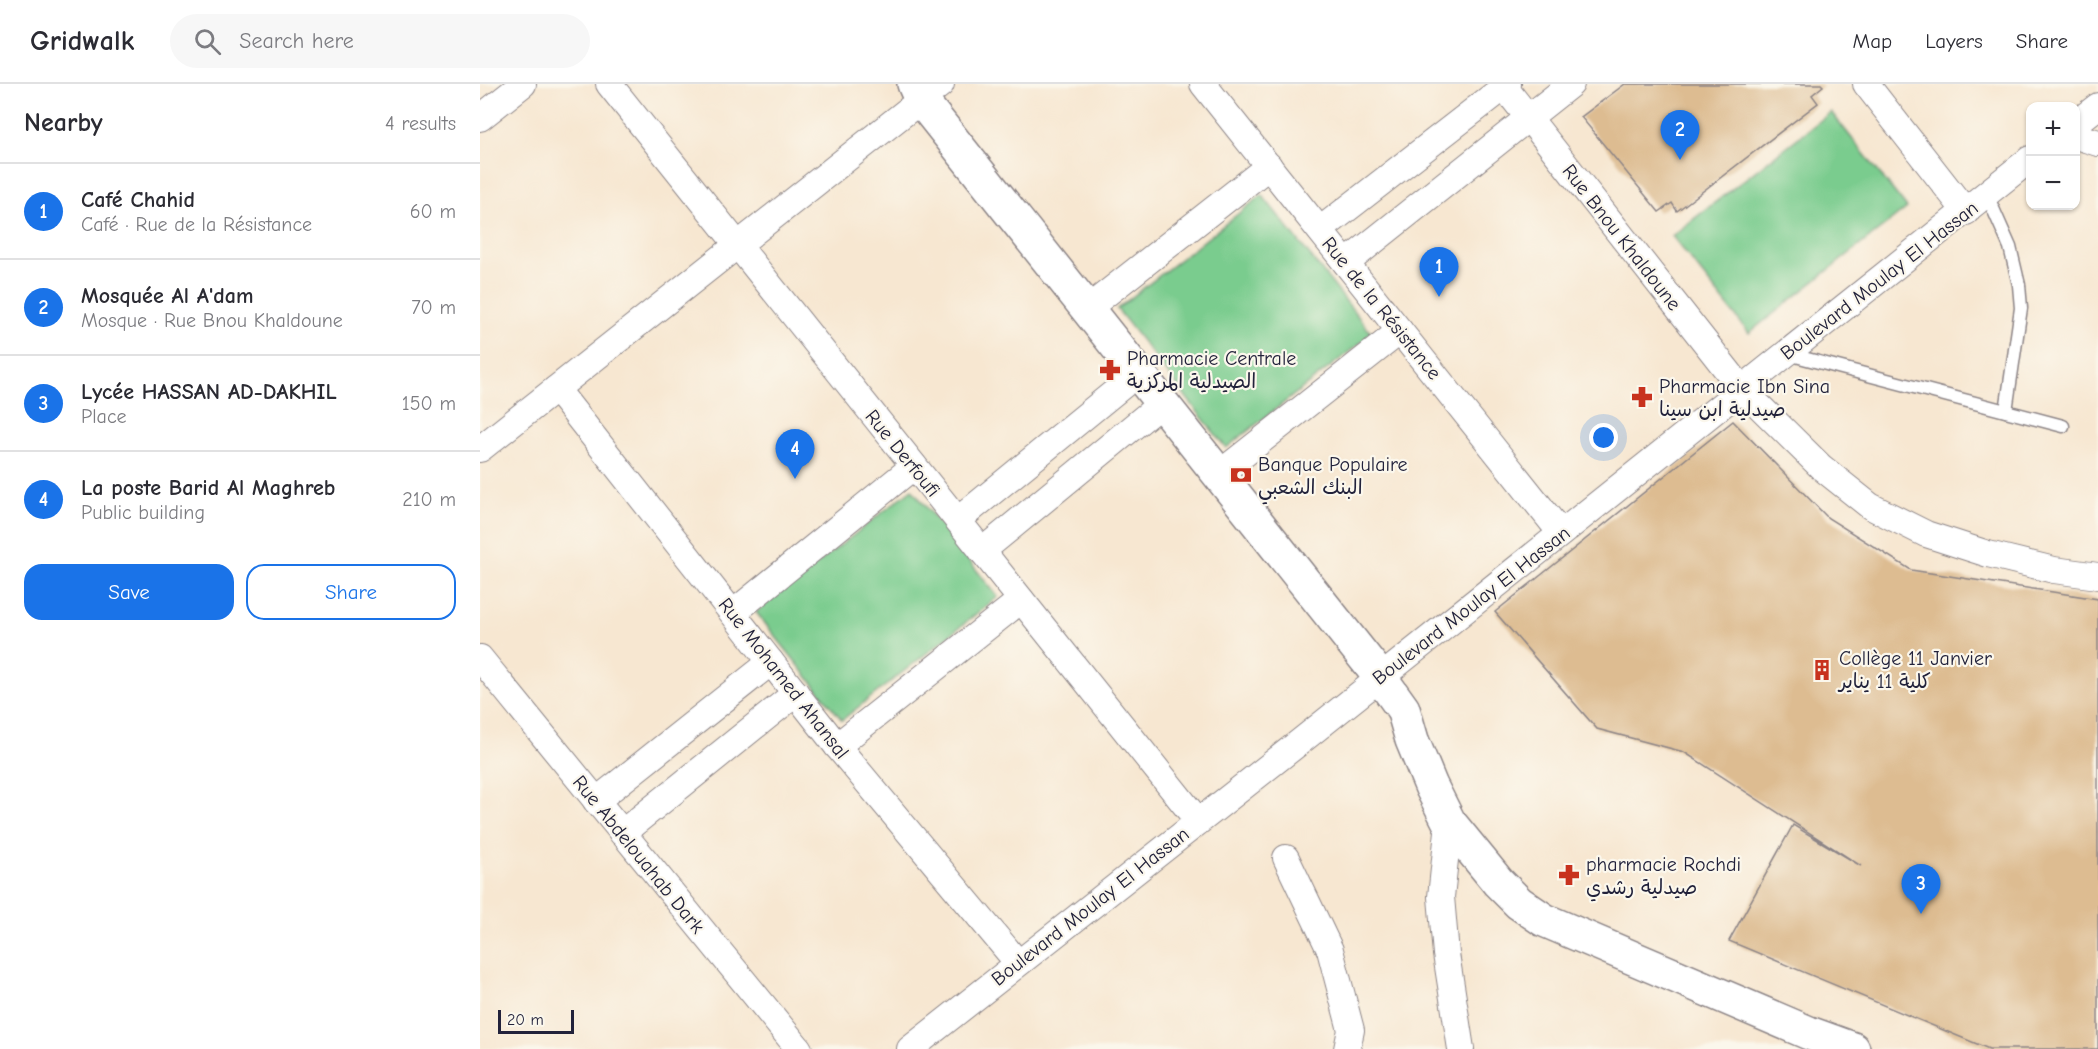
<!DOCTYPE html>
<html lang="en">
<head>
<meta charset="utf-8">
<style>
	body { margin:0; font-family:"Comic Neue","Playpen Sans Arabic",sans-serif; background:#f7f7f7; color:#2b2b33 }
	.controls { position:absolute; right:18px; top:18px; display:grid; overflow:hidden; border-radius:12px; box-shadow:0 2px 4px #0004 }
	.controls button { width:54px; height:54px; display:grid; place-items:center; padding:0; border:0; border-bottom:2px solid #e1e1e2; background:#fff; color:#2b2b33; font:30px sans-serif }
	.scale { position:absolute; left:18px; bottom:15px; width:76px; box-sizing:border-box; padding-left:6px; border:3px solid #22223b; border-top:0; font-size:16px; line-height:21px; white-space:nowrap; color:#22223b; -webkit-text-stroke:4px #fbf7ec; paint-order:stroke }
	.you { position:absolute; left:1124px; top:354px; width:21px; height:21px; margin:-15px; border:4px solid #fff; border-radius:50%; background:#1a73e8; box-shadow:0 0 0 9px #1a73e833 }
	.badge { display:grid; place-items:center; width:39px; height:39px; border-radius:50%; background:#1a73e8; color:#fff; font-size:20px; font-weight:700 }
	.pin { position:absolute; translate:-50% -50px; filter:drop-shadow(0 2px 3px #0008) }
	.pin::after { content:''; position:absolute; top:32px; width:21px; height:18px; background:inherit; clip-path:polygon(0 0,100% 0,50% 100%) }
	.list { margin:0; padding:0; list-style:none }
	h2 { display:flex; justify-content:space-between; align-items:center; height:78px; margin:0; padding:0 24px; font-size:26px }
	h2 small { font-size:20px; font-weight:400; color:#7c7c81 }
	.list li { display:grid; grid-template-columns:39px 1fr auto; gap:18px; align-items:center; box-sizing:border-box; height:96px; padding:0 24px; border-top:2px solid #e1e1e2 }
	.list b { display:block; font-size:22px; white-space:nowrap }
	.list p { margin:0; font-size:20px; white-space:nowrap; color:#7c7c81 }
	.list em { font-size:20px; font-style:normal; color:#7c7c81 }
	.actions { display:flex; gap:12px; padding:18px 24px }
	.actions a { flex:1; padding:14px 0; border:2px solid #1a73e8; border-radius:18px; text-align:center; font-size:21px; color:#1a73e8 }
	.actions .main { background:#1a73e8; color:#fff }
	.icon { flex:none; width:33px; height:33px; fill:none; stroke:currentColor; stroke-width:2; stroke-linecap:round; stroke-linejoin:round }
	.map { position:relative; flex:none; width:1618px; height:965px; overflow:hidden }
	header { display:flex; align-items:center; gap:36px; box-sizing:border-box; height:84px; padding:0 30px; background:#fff; border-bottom:2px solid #e1e1e2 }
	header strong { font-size:28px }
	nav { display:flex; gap:33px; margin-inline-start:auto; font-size:21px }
	.search { width:420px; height:54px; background:#f7f7f7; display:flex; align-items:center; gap:15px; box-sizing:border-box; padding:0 21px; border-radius:33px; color:#7c7c81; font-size:22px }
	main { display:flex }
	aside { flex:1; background:#fff }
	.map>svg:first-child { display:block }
	.green { fill:#7acc8e; stroke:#4e7764; stroke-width:1.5 }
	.building { fill:#ddbc91 }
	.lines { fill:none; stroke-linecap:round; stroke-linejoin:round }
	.service-casing { stroke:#8c8486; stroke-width:15 }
	.minor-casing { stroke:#8c8486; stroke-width:28 }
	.secondary-casing { stroke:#8c8486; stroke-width:36 }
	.service { stroke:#fff; stroke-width:12 }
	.minor { stroke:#fff; stroke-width:26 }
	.secondary { stroke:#fff; stroke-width:33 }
	.labels { text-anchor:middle; stroke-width:4.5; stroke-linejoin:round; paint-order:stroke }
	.street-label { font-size:20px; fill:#22223b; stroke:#fbf7ec }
	.poi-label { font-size:20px; fill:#22223b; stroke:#fbf7ec; text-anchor:start }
</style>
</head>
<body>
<header>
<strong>Gridwalk</strong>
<div class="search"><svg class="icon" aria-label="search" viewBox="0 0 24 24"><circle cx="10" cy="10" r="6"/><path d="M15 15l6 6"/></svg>Search here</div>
<nav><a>Map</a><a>Layers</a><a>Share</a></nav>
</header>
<main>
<aside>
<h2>Nearby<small>4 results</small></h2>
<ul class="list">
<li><span class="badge">1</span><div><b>Café Chahid</b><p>Café · Rue de la Résistance</p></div><em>60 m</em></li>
<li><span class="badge">2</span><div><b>Mosquée Al A'dam</b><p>Mosque · Rue Bnou Khaldoune</p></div><em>70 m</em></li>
<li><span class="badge">3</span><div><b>Lycée HASSAN AD-DAKHIL</b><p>Place</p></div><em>150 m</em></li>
<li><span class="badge">4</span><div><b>La poste Barid Al Maghreb</b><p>Public building</p></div><em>210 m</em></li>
</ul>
<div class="actions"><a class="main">Save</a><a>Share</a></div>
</aside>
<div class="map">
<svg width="1618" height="965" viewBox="0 0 1618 965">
	<rect width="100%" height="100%" fill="#fbf7ec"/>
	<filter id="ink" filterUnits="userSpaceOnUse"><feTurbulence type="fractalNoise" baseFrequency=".0167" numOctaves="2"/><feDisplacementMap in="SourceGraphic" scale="12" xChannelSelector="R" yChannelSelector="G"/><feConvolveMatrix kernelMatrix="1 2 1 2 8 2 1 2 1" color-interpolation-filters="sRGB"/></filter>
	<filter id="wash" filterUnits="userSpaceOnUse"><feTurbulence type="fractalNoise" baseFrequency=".008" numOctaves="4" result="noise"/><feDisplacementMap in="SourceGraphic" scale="24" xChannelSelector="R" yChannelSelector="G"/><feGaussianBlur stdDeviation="1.35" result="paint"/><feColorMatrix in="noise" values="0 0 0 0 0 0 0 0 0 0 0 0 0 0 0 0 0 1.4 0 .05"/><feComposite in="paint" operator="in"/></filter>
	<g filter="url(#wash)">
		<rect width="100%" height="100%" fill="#f7e7d1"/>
		<g class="green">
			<path d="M1351,28L1427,124L1269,249L1192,152Z"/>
			<path d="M782,111L892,250L746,364L637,225Z"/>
			<path d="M432,405L518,513L362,636L276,528Z"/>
		</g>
		<g id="blocks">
			<g class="building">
				<path d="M1145,0H1341L1343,2L1332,11L1338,19L1197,127L1192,119L1179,128L1101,33Z"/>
				<path d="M1253,337L1348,434L1431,486L1618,515V965H1509L1249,857L1313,741L1381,782L1204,668L1117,645L1015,528Z"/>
			</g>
		</g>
	</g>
	<g filter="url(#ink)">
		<use href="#blocks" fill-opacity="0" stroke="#8c8486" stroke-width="1.5"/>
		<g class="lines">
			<defs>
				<g id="service">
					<path d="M1507,111L1530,163L1539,201L1541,224L1526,327"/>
					<path d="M1308,270L1583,342"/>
				</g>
				<g id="minor">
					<path d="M129,0L718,737"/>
					<path d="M723,0L1081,449"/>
					<path d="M1022,0L1262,305L1341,383L1390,422L1446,450L1508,470L1574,486L1618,492"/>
					<path d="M1386,0L1486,128"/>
					<path d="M0,34L43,0"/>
					<path d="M1596,39L1618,22"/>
					<path d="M1596,52L1618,59"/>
					<path d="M840,146L1028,0"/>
					<path d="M866,179L1091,0"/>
					<path d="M607,225L789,82"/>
					<path d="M76,305L357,662L538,879"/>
					<path d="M0,365L461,0"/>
					<path d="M739,390L920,247"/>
					<path d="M478,436L658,289"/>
					<path d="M502,467L682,319"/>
					<path d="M253,529L434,382"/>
					<path d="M0,574L319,965"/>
					<path d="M357,662L541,516"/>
					<path d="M116,717L291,578"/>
					<path d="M969,738L961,813L966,870L981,965"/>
					<path d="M142,749L316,609"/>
					<path d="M806,774L850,866L871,946L867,965"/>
					<path d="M430,965L821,657L1550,75"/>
				</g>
				<path id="secondary" d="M434,0L441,16L900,593L923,625L932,656L951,702L969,738L1018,798L1039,819L1064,836L1329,949L1373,965"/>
			</defs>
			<use href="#service" class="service-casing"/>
			<use href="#minor" class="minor-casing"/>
			<use href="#secondary" class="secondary-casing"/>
			<use href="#service" class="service"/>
			<use href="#minor" class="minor"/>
			<use href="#secondary" class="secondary"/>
		</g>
	</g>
	<defs>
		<symbol id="pharmacy-bare" viewBox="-9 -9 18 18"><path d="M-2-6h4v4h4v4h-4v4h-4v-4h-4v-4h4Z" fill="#c8321e" stroke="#fbf7ec" stroke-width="2.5" paint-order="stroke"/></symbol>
		<symbol id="bank-bare" viewBox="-9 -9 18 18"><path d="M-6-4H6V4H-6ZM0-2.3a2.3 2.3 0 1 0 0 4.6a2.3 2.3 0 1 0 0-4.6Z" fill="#c8321e" stroke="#fbf7ec" stroke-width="2.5" paint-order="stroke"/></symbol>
		<symbol id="building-bare" viewBox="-9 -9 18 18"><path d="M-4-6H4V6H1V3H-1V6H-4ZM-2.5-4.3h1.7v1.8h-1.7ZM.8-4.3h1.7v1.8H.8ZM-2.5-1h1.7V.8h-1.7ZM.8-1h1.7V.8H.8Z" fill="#c8321e" stroke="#fbf7ec" stroke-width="2.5" paint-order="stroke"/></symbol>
	</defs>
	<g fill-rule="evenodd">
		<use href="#pharmacy-bare" x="615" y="271" width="30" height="30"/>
		<use href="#pharmacy-bare" x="1147" y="298" width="30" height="30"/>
		<use href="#bank-bare" x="746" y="376" width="30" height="30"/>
		<use href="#building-bare" x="1327" y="571" width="30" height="30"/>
		<use href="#pharmacy-bare" x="1074" y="776" width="30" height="30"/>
	</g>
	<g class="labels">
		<g class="street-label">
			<text transform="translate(1142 153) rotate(52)" y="7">Rue Bnou Khaldoune</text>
			<text transform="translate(1399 196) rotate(-38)" y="7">Boulevard Moulay El Hassan</text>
			<text transform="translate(902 224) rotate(51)" y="7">Rue de la Résistance</text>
			<text transform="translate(423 369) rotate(51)" y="7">Rue Derfoufi</text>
			<text transform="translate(991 521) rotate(-38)" y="7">Boulevard Moulay El Hassan</text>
			<text transform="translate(304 594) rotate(52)" y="7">Rue Mohamed Ahansal</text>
			<text transform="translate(159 770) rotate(51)" y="7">Rue Abdelouahab Dark</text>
			<text transform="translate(610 822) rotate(-38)" y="7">Boulevard Moulay El Hassan</text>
		</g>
		<g class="poi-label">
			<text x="647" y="281">Pharmacie Centrale<tspan x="647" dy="23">الصيدلية المركزية</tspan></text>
			<text x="1179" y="309">Pharmacie Ibn Sina<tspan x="1179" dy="23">صيدلية ابن سينا</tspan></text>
			<text x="778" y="387">Banque Populaire<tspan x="778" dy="23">البنك الشعبي</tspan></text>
			<text x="1359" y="581">Collège 11 Janvier<tspan x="1359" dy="23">كلية 11 يناير</tspan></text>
			<text x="1106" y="787">pharmacie Rochdi<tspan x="1106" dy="23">صيدلية رشدي</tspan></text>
		</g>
	</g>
</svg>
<div class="controls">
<button>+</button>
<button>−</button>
</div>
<div class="scale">20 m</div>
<div class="you"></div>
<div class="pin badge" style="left:959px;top:213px">1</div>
<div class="pin badge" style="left:1200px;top:76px">2</div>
<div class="pin badge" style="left:1441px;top:830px">3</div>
<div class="pin badge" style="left:315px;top:395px">4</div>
</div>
</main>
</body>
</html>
